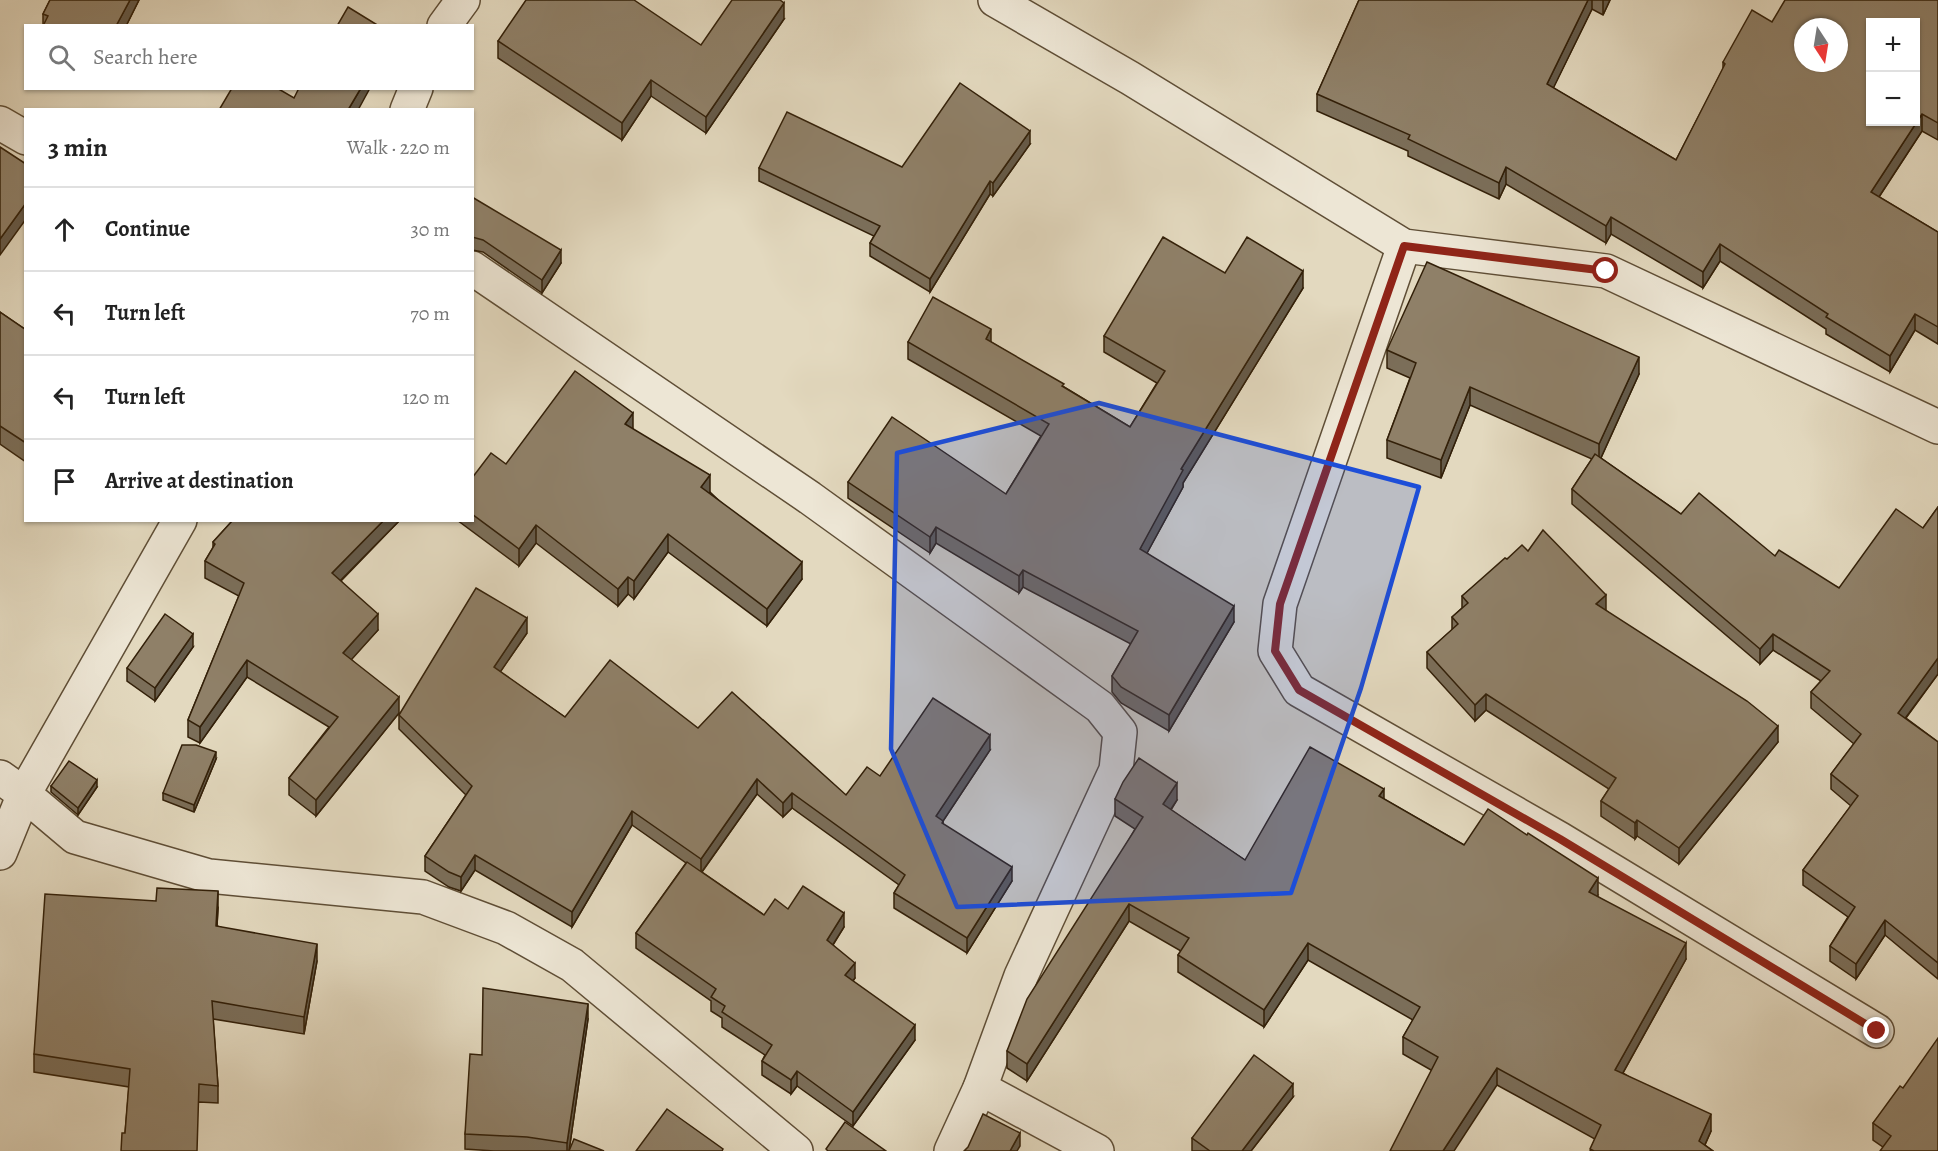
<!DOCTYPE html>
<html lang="en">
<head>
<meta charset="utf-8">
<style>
	body { margin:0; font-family:Alegreya,serif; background:#f2f2f2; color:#222 }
	.controls { position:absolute; right:18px; top:18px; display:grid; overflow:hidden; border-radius:0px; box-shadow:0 2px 4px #0004 }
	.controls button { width:54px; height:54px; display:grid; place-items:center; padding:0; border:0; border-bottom:2px solid #e0e0e0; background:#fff; color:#222; font:30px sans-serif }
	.compass { position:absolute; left:1794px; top:18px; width:54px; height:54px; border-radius:50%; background:#fff; box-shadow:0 2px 4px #0004; rotate:168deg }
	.stop { position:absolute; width:18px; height:18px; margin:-14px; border:4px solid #8f2418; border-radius:50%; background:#fff }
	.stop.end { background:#8f2418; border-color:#fff; box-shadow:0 2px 6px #0008 }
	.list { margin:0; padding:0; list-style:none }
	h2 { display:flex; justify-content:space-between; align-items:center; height:78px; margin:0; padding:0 24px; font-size:26px }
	h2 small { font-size:20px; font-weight:400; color:#767676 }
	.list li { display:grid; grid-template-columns:39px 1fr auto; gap:18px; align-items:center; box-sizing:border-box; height:84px; padding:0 24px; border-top:2px solid #e0e0e0 }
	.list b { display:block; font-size:22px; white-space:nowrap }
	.list em { font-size:20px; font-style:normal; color:#767676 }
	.icon { flex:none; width:33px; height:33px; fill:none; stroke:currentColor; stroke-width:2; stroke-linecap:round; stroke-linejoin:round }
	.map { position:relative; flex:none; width:1938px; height:1151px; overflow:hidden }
	.search { position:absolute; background:#fff; box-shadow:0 2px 4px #0004; left:24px; top:24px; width:450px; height:66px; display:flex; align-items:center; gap:15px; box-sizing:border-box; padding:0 21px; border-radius:0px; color:#767676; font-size:22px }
	.panel { position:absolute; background:#fff; box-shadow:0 2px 4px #0004; left:24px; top:108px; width:450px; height:414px; border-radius:0px }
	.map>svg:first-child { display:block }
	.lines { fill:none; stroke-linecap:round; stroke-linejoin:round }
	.street-casing { stroke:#5f4e36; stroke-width:36 }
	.street { stroke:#ede6d5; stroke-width:33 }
	.wall { fill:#7b6e59; stroke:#332009; stroke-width:1.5 }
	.shaded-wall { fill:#645a49; stroke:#332009; stroke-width:1.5 }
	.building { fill:#8f8068; stroke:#332009; stroke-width:1.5; fill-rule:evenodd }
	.route { stroke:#8f2418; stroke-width:8 }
	.marked { fill:#1d4ed8; fill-opacity:0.2; stroke:#1d4ed8; stroke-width:4.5; stroke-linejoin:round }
</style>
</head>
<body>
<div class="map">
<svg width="1938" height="1151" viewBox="0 0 1938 1151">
	<rect width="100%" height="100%" fill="#e3d9bf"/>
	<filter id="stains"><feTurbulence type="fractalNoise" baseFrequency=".00333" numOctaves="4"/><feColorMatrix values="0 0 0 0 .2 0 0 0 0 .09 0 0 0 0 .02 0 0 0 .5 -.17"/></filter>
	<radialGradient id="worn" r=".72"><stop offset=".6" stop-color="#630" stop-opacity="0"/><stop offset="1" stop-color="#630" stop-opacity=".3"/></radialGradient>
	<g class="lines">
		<defs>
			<g id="street">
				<path d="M995,0L1130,78L1404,246L1606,271L1938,427"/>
				<path d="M444,26L463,0"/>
				<path d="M407,110L416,88"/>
				<path d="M0,123L26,138"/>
				<path d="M1404,246L1280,604L1275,651L1299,690L1560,839L1877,1031"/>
				<path d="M472,268L810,498L1100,707L1120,732L1116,770L1021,976L980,1088L951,1151"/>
				<path d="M0,777L24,794L75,837L209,876L423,897L506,928L572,965L796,1151"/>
				<path d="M0,853L24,794L180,520"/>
				<path d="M980,1088L1097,1151"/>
			</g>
		</defs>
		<use href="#street" class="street-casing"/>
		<use href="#street" class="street"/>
	</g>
	<g class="wall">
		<path d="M50,0H139L126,26H43V14Z"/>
		<path d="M1359,0H1610L1603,15L1592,9L1553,88L1676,160L1723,69V62L1772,22L1938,0V140L1922,131L1879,197L1938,232V344L1915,330L1890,372L1826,334V329L1720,261L1703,288L1611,234L1606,243L1506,184L1499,199L1408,156V151L1317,111V94Z"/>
		<path d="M784,19L706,133L651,96L622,140L498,58V41L701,45Z"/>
		<path d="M1030,144L993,196L990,194L930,292L870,256V243L874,236L759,181V168L902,167Z"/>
		<path d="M472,197L561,263L542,293L483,252L472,250Z"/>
		<path d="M1225,273L1303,288L1183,483V487L1147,553L1234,622L1169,731L1121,703L1112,692V676L1131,644L1023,587L1019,593L936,543L930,553L848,498V482L1006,494L1041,436L908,359V342H991L1064,387L1130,427L1157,383L1104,352V336Z"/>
		<path d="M0,312L26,330V462L0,444Z"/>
		<path d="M1387,350L1639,374L1601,458L1681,514L1775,556L1839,588L1923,528L1938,507V674L1906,718L1938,742V979L1885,935L1856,979L1830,961V946L1848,917L1803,885V870L1851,806L1831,789V774L1854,744L1811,708V692L1821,681L1773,650L1760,664L1572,504V489L1592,459L1470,405L1441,478L1387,458V440L1410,378L1387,368Z"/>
		<path d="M633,429L710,492L802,579L767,626L668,552L634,599L628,594L618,606L536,543L519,566L457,520H472V478L506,464Z"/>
		<path d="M233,520H400L341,581L378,630L351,659L399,713L316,816L289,795V778L329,727L247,677L200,743L188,737V720L239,596L205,578V561L213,548V542Z"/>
		<path d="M1528,551L1778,742L1679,864L1637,836L1635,839L1601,816V801L1609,789L1486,710L1475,721L1427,668V652L1452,630V617L1462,608V596L1507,559Z"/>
		<path d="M527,633L500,672L565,717L698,728L846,795L880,776L990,750L943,821V824L1012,881L967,953L894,908V893L899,885L792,808L783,817L757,794L702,872L764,915L788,909L844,927L833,945L855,978L853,981L915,1040L853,1126L797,1086L791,1094L762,1075V1061L765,1055L722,1027V1018L711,1011V1001L636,948V933L686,863L632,825L572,927L475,870L461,891L449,887L425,871V856L466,795L399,729V715Z"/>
		<path d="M193,647L155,701L127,681V668Z"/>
		<path d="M216,759L194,812L163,800V793Z"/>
		<path d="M51,786L97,787L78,815L51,792Z"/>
		<path d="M1115,799L1177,800L1171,810L1245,860L1384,799L1464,845L1598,895L1597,896L1686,959L1623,1073L1711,1131L1705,1145L1713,1151H1590L1595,1139L1497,1085L1431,1070L1403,1054V1037L1413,1020L1308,960L1264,1027L1178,972V955L1181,951L1129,921L1027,1081L1007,1068V1051L1135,829L1115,816Z"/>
		<path d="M218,908L217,926L317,961L304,1034L213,1019L218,1086V1103L199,1102L125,1133L129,1087L34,1072V1054Z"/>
		<path d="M588,1019L569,1151H494L465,1149V1134L482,1055Z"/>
		<path d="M1903,1088L1938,1151L1883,1147L1873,1140V1123Z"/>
		<path d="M1293,1097L1251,1151H1192V1138Z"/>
	</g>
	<g class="shaded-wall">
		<path d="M130,0H139L126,26H116Z"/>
		<path d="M1588,0H1592V9L1547,101V84Z"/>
		<path d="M1603,0H1610L1603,15Z"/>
		<path d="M784,3V19L706,133V117Z"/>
		<path d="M651,80V96L622,140V123Z"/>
		<path d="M361,88H370L358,110H348Z"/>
		<path d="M1922,114V131L1871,209V192Z"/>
		<path d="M1030,131V144L993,196V183Z"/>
		<path d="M1506,167V184L1499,199V183Z"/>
		<path d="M990,181V194L930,292V279Z"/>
		<path d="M26,203V219L0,255V239Z"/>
		<path d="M1611,217V234L1606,243V226Z"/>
		<path d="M1720,244V261L1703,288V272Z"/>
		<path d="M561,250V263L542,293V280Z"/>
		<path d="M1303,271V288L1183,483V487L1140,566V549L1181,469Z"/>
		<path d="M1915,314V330L1890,372V356Z"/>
		<path d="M991,329V346L986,339Z"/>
		<path d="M1639,357V374L1599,462V444Z"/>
		<path d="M1470,387V405L1441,478V460Z"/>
		<path d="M633,413V431L625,424Z"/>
		<path d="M710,475V492L701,505V487Z"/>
		<path d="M384,520H400L332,589V573Z"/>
		<path d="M536,525V543L519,566V549Z"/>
		<path d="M936,527V543L930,553V537Z"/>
		<path d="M668,534V552L634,599V581Z"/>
		<path d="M802,562V579L767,626V609Z"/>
		<path d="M1023,570V587L1019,593V576Z"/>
		<path d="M628,577V594L618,606V589Z"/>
		<path d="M1606,595V611L1596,604Z"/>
		<path d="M1234,606V622L1169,731V715Z"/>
		<path d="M378,614V630L343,669V653Z"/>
		<path d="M527,618V633L494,681V667Z"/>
		<path d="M193,634V647L155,701V688Z"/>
		<path d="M1773,634V650L1760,664V649Z"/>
		<path d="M1938,658V674L1898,728V713Z"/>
		<path d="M247,660V677L200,743V727Z"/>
		<path d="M1486,694V710L1475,721V705Z"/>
		<path d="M399,697V713L316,816V800Z"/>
		<path d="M1778,726V742L1679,864V848Z"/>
		<path d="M990,735V750L943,821V835L936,816Z"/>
		<path d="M216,752V759L194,812V805Z"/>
		<path d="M757,779V794L701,873V859Z"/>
		<path d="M97,780V787L78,815V808Z"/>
		<path d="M1177,783V800L1163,821V804Z"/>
		<path d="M1384,789V806L1379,796Z"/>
		<path d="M792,793V808L783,817V803Z"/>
		<path d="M632,811V825L572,927V912Z"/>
		<path d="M1637,820V836L1635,839V823Z"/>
		<path d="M475,855V870L461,891V877Z"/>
		<path d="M1012,867V881L967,953V938Z"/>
		<path d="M1598,878V895L1589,909V892Z"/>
		<path d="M218,891V908L216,943V926Z"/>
		<path d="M1129,904V921L1027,1081V1064Z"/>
		<path d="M844,913V927L827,954V940Z"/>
		<path d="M1885,920V935L1856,979V964Z"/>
		<path d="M1308,943V960L1264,1027V1010Z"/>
		<path d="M1686,943V959L1615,1087V1070Z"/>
		<path d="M317,944V961L304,1034V1017Z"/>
		<path d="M855,963V978L845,990V975Z"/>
		<path d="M588,1004V1019L569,1151H567V1143Z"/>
		<path d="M915,1025V1040L853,1126V1112Z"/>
		<path d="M1497,1068V1085L1454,1151H1443Z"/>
		<path d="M797,1071V1086L791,1094V1080Z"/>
		<path d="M1293,1084V1097L1251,1151H1242Z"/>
		<path d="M1711,1114V1131L1702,1151L1699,1141Z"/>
		<path d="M1020,1133V1146L1017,1151H1010Z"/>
	</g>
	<g class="building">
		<path d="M50,0H130L116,26H43L48,16L43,14Z"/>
		<path d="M526,0H634L701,45L732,0H780L784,3L706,117L651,80L622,123L498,41Z"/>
		<path d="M1359,0H1588L1547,84L1676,160L1725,64L1723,62L1752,10L1772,22L1785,0H1938V123L1922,114L1871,192L1938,232V327L1915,314L1890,356L1826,317L1828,314L1720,244L1703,272L1611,217L1606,226L1506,167L1499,183L1408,139L1410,135L1317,94ZM1870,22H1916V122H1870ZM1803,27H1839V63H1803Z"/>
		<path d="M348,7L379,26H337Z"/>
		<path d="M960,83L1030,131L993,183L990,181L930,279L870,243L880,226L759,168L787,112L902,167Z"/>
		<path d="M232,88H277L294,98L299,88H361L348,110H219Z"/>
		<path d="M0,147L26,164V203L0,239Z"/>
		<path d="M472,197L561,250L542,280L483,240L472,237Z"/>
		<path d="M1163,237L1225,273L1247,237L1303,271L1181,469L1183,470L1140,549L1234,606L1169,715L1121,687L1112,676L1138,631L1023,570L1019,576L936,527L930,537L848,482L892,417L1006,494L1049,424L908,342L933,297L991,329L986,339L1064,384L1062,386L1130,427L1165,371L1104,336Z"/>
		<path d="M1427,262L1639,357L1599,444L1470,387L1441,460L1387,440L1416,363L1387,350Z"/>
		<path d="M0,312L26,330V443L0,426Z"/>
		<path d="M575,371L633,413L625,424L710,475L701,487L802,562L767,609L668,534L634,581L628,577L618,589L536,525L519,549L472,514V478L491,453L506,464Z"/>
		<path d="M1595,454L1681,514L1699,493L1775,556L1779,550L1839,588L1896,509L1923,528L1938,507V658L1898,713L1938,742V963L1885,920L1856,964L1830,946L1855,907L1803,870L1858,796L1831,774L1861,734L1811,692L1830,671L1773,634L1760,649L1572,489Z"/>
		<path d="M233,520H384L332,573L378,614L343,653L399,697L316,800L289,778L338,717L247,660L200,727L188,720L244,583L205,561L215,544L213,542Z"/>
		<path d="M1543,530L1606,595L1596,604L1747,701L1778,726L1679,848L1637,820L1635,823L1601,801L1616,778L1486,694L1475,705L1427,652L1458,624L1452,617L1468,603L1462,596L1505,558L1507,559L1522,545L1528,551Z"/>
		<path d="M476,588L527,618L494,667L565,717L610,660L698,728L732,692L846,795L867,767L880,776L933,698L990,735L936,816L943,821L942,823L1012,867L967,938L894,893L905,875L792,793L783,803L757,779L701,859L632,811L572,912L475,855L461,877L449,872L425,856L472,786L399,715Z"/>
		<path d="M165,614L193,634L155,688L127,668Z"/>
		<path d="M182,745H196L216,752L194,805L163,793Z"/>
		<path d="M1310,747L1384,789L1379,796L1464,845L1488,809L1527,835L1528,833L1598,878L1589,892L1686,943L1615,1070L1711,1114L1699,1141L1713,1151H1594L1590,1149L1601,1125L1497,1068L1443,1151H1390L1438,1057L1403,1037L1420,1007L1308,943L1264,1010L1178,955L1189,938L1129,904L1027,1064L1007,1051L1027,999L1143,817L1115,799L1123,782L1139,758L1177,783L1163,804L1245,860Z"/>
		<path d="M69,761L97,780L78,808L51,786Z"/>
		<path d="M687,862L764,915L775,899L788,909L803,886L844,913L827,940L855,963L845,975L915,1025L853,1112L797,1071L791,1080L762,1061L772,1045L722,1012L725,1006L711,997L716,989L636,933Z"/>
		<path d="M157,888L218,891L216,926L317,944L304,1017L212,1001L218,1086L199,1084L197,1151H121L122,1133H125L130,1069L34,1054L45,894L156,901Z"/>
		<path d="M483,988L588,1004L567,1143L527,1137L465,1134L470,1054L482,1055Z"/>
		<path d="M1938,1038V1151H1880L1891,1136L1873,1123L1900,1086L1903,1088Z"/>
		<path d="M1254,1055L1293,1084L1242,1151H1210L1192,1138Z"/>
		<path d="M667,1109L723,1149L722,1151H636Z"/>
		<path d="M983,1114L1020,1133L1010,1151H964L968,1147Z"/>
		<path d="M845,1122L886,1151H828L826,1149Z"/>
		<path d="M574,1139L604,1151H569Z"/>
	</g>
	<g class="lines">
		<path class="route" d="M1606,271L1404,246L1280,604L1275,651L1299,690L1560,839L1877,1031"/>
	</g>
	<path class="marked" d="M1099,403L1419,487L1361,688L1291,893L957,907L891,749L897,453Z"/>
	<rect width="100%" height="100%" filter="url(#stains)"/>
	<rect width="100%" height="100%" fill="url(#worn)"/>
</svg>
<div class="controls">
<button>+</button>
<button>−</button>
</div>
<svg class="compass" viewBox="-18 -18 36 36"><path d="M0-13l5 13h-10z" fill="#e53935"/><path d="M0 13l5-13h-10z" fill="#767676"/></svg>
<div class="stop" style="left:1606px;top:271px"></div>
<div class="stop end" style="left:1877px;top:1031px"></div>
<div class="search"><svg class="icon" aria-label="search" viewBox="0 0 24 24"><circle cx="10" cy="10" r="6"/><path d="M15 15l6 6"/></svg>Search here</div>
<section class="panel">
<h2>3 min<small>Walk · 220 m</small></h2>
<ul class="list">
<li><svg class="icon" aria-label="ahead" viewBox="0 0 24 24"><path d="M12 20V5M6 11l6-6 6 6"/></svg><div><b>Continue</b></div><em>30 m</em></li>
<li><svg class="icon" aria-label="left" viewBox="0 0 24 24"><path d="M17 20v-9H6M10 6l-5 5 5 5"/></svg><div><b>Turn left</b></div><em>70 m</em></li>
<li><svg class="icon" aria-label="left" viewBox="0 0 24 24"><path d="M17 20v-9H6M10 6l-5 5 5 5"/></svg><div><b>Turn left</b></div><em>120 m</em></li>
<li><svg class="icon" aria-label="arrive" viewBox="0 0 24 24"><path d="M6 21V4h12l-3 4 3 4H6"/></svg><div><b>Arrive at destination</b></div></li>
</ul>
</section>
</div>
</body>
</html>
